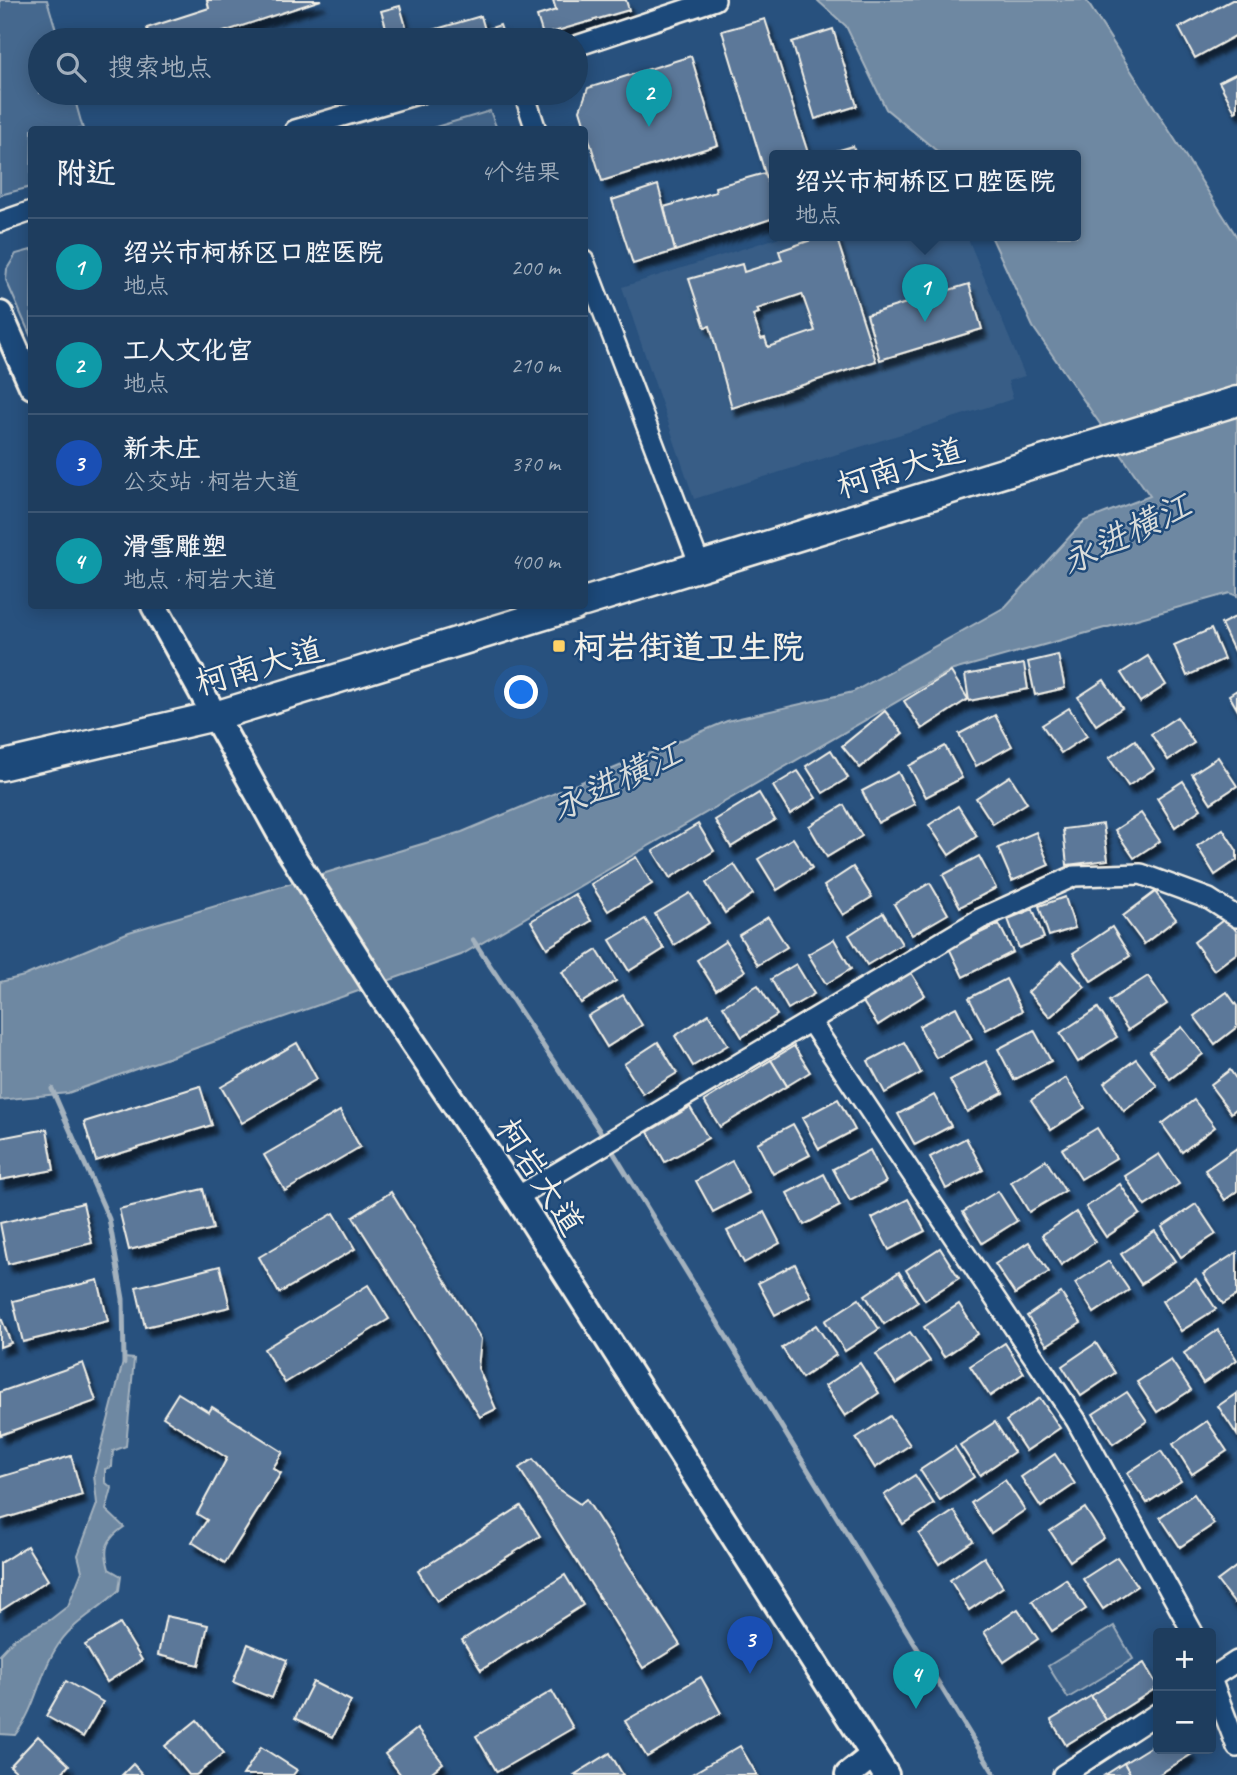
<!DOCTYPE html>
<html lang="zh">
<head>
<meta charset="utf-8">
<style>
	body { margin:0; font-family:Caveat,"LXGW WenKai TC",sans-serif; background:#264464; color:#f1f3f6 }
	.controls { position:absolute; right:21px; bottom:21px; display:grid; overflow:hidden; border-radius:7px; box-shadow:0 4px 18px #0003 }
	.controls button { width:63px; height:63px; display:grid; place-items:center; padding:0; border:0; border-bottom:2px solid #3c5673; background:#1e3d5e; color:#f1f3f6; font:35px sans-serif }
	.you { position:absolute; left:522px; top:693px; width:24px; height:24px; margin:-18px; border:5px solid #fff; border-radius:50%; background:#1a73e8; box-shadow:0 0 0 10px #1a73e833 }
	.badge { display:grid; place-items:center; width:46px; height:46px; border-radius:50%; background:#d6ab8b; color:#fff; font-size:23px; font-weight:700 }
	.pin { position:absolute; translate:-50% -58px; filter:drop-shadow(0 2px 4px #0008) }
	.pin::after { content:''; position:absolute; top:37px; width:24px; height:21px; background:inherit; clip-path:polygon(0 0,100% 0,50% 100%) }
	.popup { position:absolute; left:769px; top:150px; width:312px; height:91px; box-sizing:border-box; display:grid; place-content:center; border-radius:7px; background:#1e3d5e; filter:drop-shadow(0 2px 5px #0005); font-size:23px; white-space:nowrap; color:#a1aebc }
	.popup b { font-size:26px; color:#f1f3f6 }
	.popup::after { content:''; position:absolute; left:50%; top:100%; margin-left:-14px; border:14px solid transparent; border-top-color:#1e3d5e }
	.list { margin:0; padding:0; list-style:none }
	h2 { display:flex; justify-content:space-between; align-items:center; height:91px; margin:0; padding:0 28px; font-size:30px }
	h2 small { font-size:23px; font-weight:400; color:#a1aebc }
	.list li { display:grid; grid-template-columns:46px 1fr auto; gap:21px; align-items:center; box-sizing:border-box; height:98px; padding:0 28px; border-top:2px solid #3c5673 }
	.list b { display:block; font-size:26px; white-space:nowrap }
	.list p { margin:0; font-size:23px; white-space:nowrap; color:#a1aebc }
	.list em { font-size:23px; font-style:normal; color:#a1aebc }
	.icon { flex:none; width:38px; height:38px; fill:none; stroke:currentColor; stroke-width:2; stroke-linecap:round; stroke-linejoin:round }
	.map { position:relative; flex:none; width:1237px; height:1775px; overflow:hidden }
	.search { position:absolute; background:#1e3d5e; box-shadow:0 4px 18px #0003; left:28px; top:28px; width:560px; height:77px; display:flex; align-items:center; gap:18px; box-sizing:border-box; padding:0 24px; border-radius:38px; color:#a1aebc; font-size:26px }
	.panel { position:absolute; background:#1e3d5e; box-shadow:0 4px 18px #0003; left:28px; top:126px; width:560px; height:483px; border-radius:7px }
	.map>svg:first-child { display:block }
	.built { fill:#375d86 }
	.green { fill:#45688e; stroke:#9cacbb; stroke-width:2 }
	.water { fill:#6e88a2; stroke:#a4b2be; stroke-width:2 }
	.lines { fill:none; stroke-linecap:round; stroke-linejoin:round }
	.stream { stroke:#a4b2be; stroke-width:5 }
	.building { fill:#5b7899; stroke:#f4f1e8; stroke-width:2; fill-rule:evenodd; filter:url(#shadow) }
	.minor-casing { stroke:#f4f1e8; stroke-width:24 }
	.tertiary-casing { stroke:#f4f1e8; stroke-width:30 }
	.secondary-casing { stroke:#f4f1e8; stroke-width:33 }
	.minor { stroke:#1f4a7a; stroke-width:19 }
	.tertiary { stroke:#1f4a7a; stroke-width:24 }
	.secondary { stroke:#1f4a7a; stroke-width:28 }
	.poi-dot { fill:#ffd166; stroke:#1f4a7a; stroke-width:2.5 }
	.labels { text-anchor:middle; stroke-width:5; stroke-linejoin:round; paint-order:stroke }
	.street-label { font-size:33px; fill:#f4f1e8; stroke:#1f4a7a }
	.poi-label { font-size:33px; font-weight:bold; fill:#f4f1e8; stroke:#1f4a7a; text-anchor:start }
	.water-label { font-size:35px; font-style:italic; fill:#d9dcda; stroke:#1f4a7a }
</style>
</head>
<body>
<div class="map">
<svg width="1237" height="1775" viewBox="0 0 1237 1775">
	<defs>
		<filter id="shadow"><feDropShadow dx="4.5" dy="8" stdDeviation="2" flood-color="#0009"/></filter>
	</defs>
	<rect width="100%" height="100%" fill="#28517e"/>
	<filter id="ink" filterUnits="userSpaceOnUse"><feTurbulence type="fractalNoise" baseFrequency=".0143" numOctaves="2"/><feDisplacementMap in="SourceGraphic" scale="14" xChannelSelector="R" yChannelSelector="G"/><feConvolveMatrix kernelMatrix="1 2 1 2 8 2 1 2 1" color-interpolation-filters="sRGB"/></filter>
	<g filter="url(#ink)">
		<path class="built" d="M783,236H967L1025,376L1008,381L1013,399L694,499L622,287Z"/>
		<g class="green">
			<path d="M0,0H47L59,40H40V93H73L83,129L32,130L31,187L0,195Z"/>
			<path d="M490,111L497,129H429Z"/>
			<path d="M31,250H32L31,337L6,280L7,269L16,254Z"/>
			<path d="M1114,1626L1133,1659L1068,1698L1048,1666Z"/>
		</g>
		<g class="water">
			<path d="M817,0H1086L1237,237V596L1230,593L950,671L461,955L68,1093L0,1100V982L24,976L129,932L462,832L727,721L853,692L1005,607L1084,521L1150,496L1033,327L991,236H1076V156H943L886,109L846,26Z"/>
			<path d="M124,1358L134,1359L126,1446L113,1451L112,1467L105,1469V1482L112,1488L106,1510L124,1527C106,1539 103,1549 109,1569L121,1576L119,1590C102,1608 75,1621 61,1641C39,1670 38,1706 15,1735L0,1734V1654L15,1638L50,1620L68,1606L82,1571L78,1555L97,1504L94,1475Z"/>
		</g>
		<g class="lines">
			<g class="stream">
				<path d="M473,940L605,1139"/>
				<path d="M52,1089L109,1219L123,1299L124,1363"/>
				<path d="M610,1147L995,1775"/>
			</g>
		</g>
		<g class="building">
			<path d="M207,0H321L199,40H150L147,28L209,8Z"/>
			<path d="M553,0H626L629,10L543,35L537,16L556,10Z"/>
			<path d="M1232,0H1237V35L1195,58L1179,28Z"/>
			<path d="M400,6L409,37L481,16L485,30L500,25L505,40H390L381,11Z"/>
			<path d="M765,19L809,156H774V203L722,31Z"/>
			<path d="M833,29L857,106L815,119L792,42Z"/>
			<path d="M691,56L718,145L602,181L580,110L588,88Z"/>
			<path d="M1237,73V111L1235,112L1219,82Z"/>
			<path d="M853,146L856,156H819Z"/>
			<path d="M765,173L774,203V218L675,251L664,207L716,192L715,187Z"/>
			<path d="M658,185L675,251L633,264L612,200Z"/>
			<path d="M823,236H836L876,361L732,408L710,326L705,327L689,279L742,264L744,272L782,260L779,251ZM802,294L815,331L768,347L765,338L761,339L753,315L759,313L757,309Z"/>
			<path d="M969,284L982,329L880,360L867,315Z"/>
			<path d="M1237,616V649L1234,651L1221,624Z"/>
			<path d="M1211,629L1224,659L1187,676L1174,645Z"/>
			<path d="M1058,655L1065,688L1035,695L1028,662Z"/>
			<path d="M1148,656L1166,685L1140,702L1121,673Z"/>
			<path d="M1024,664L1028,689L969,701L965,675Z"/>
			<path d="M951,672L968,699L922,729L904,701Z"/>
			<path d="M1104,680L1122,708L1096,725L1078,697Z"/>
			<path d="M1237,690V709L1229,695Z"/>
			<path d="M1069,708L1087,736L1061,753L1042,725Z"/>
			<path d="M885,711L903,733L860,768L842,746Z"/>
			<path d="M995,715L1012,746L976,766L959,734Z"/>
			<path d="M1177,717L1194,743L1168,760L1151,734Z"/>
			<path d="M1135,740L1154,769L1128,786L1109,758Z"/>
			<path d="M945,746L962,778L926,797L909,766Z"/>
			<path d="M831,750L848,778L823,793L806,766Z"/>
			<path d="M1218,757L1237,786L1211,803L1192,774Z"/>
			<path d="M798,771L816,798L790,814L773,786Z"/>
			<path d="M898,772L915,804L878,823L862,791Z"/>
			<path d="M1010,776L1027,803L993,824L976,798Z"/>
			<path d="M1183,781L1201,809L1175,827L1157,798Z"/>
			<path d="M759,793L775,820L731,847L715,820Z"/>
			<path d="M844,805L862,836L827,857L809,826Z"/>
			<path d="M958,806L977,836L949,855L929,825Z"/>
			<path d="M1141,813L1160,841L1134,858L1115,830Z"/>
			<path d="M698,824L714,851L670,878L653,851Z"/>
			<path d="M1103,824L1108,860L1067,865L1063,829Z"/>
			<path d="M1223,829L1237,851V860L1215,875L1197,846Z"/>
			<path d="M1036,832L1049,865L1012,881L998,848Z"/>
			<path d="M793,838L812,868L777,890L758,859Z"/>
			<path d="M979,856L996,888L960,907L943,875Z"/>
			<path d="M636,857L652,884L608,911L591,884Z"/>
			<path d="M734,864L753,894L725,913L706,883Z"/>
			<path d="M853,867L872,897L843,915L824,886Z"/>
			<path d="M930,883L948,914L912,935L894,904Z"/>
			<path d="M1155,892L1176,919L1144,944L1123,916Z"/>
			<path d="M690,893L709,923L674,945L655,914Z"/>
			<path d="M575,894L591,921L547,948L531,921Z"/>
			<path d="M1065,897L1075,928L1049,936L1039,906Z"/>
			<path d="M1033,909L1044,938L1019,948L1008,919Z"/>
			<path d="M883,913L902,944L867,965L849,935Z"/>
			<path d="M768,917L787,947L758,965L739,935Z"/>
			<path d="M1226,918L1237,932V953L1214,970L1194,942Z"/>
			<path d="M645,919L664,949L629,971L610,940Z"/>
			<path d="M999,924L1013,952L963,977L949,948Z"/>
			<path d="M1112,927L1130,956L1091,981L1073,953Z"/>
			<path d="M834,939L851,969L826,984L808,954Z"/>
			<path d="M726,941L745,971L716,990L697,960Z"/>
			<path d="M597,950L616,981L581,1003L562,972Z"/>
			<path d="M1062,961L1085,987L1050,1017L1028,992Z"/>
			<path d="M796,964L814,994L788,1009L771,979Z"/>
			<path d="M908,968L925,995L878,1025L861,999Z"/>
			<path d="M1148,976L1167,1004L1128,1030L1109,1001Z"/>
			<path d="M1006,979L1022,1011L986,1030L969,998Z"/>
			<path d="M758,985L777,1015L742,1037L723,1006Z"/>
			<path d="M1227,992L1237,1006V1027L1215,1044L1194,1016Z"/>
			<path d="M623,995L642,1025L607,1047L588,1016Z"/>
			<path d="M956,1007L972,1039L936,1058L919,1026Z"/>
			<path d="M1098,1008L1117,1037L1078,1062L1060,1033Z"/>
			<path d="M709,1014L728,1045L693,1066L675,1036Z"/>
			<path d="M1182,1027L1203,1054L1170,1079L1150,1051Z"/>
			<path d="M1034,1030L1051,1061L1014,1080L998,1049Z"/>
			<path d="M658,1042L677,1073L643,1094L624,1064Z"/>
			<path d="M904,1042L921,1073L885,1093L868,1061Z"/>
			<path d="M297,1043L317,1079L242,1123L221,1087Z"/>
			<path d="M794,1046L810,1072L787,1086L771,1060Z"/>
			<path d="M1136,1059L1157,1086L1124,1111L1104,1083Z"/>
			<path d="M771,1060L787,1086L720,1127L704,1101Z"/>
			<path d="M986,1061L1003,1093L967,1112L950,1080Z"/>
			<path d="M1230,1070L1237,1080V1108L1231,1113L1210,1085Z"/>
			<path d="M1066,1078L1085,1108L1051,1130L1031,1100Z"/>
			<path d="M200,1086L212,1125L96,1161L84,1122Z"/>
			<path d="M934,1095L951,1126L915,1145L898,1114Z"/>
			<path d="M838,1099L855,1130L819,1149L802,1118Z"/>
			<path d="M1194,1100L1215,1127L1182,1152L1162,1124Z"/>
			<path d="M690,1107L708,1138L665,1162L648,1132Z"/>
			<path d="M340,1111L360,1147L285,1191L264,1155Z"/>
			<path d="M793,1124L810,1155L773,1174L757,1143Z"/>
			<path d="M1097,1128L1116,1158L1081,1179L1062,1149Z"/>
			<path d="M47,1129L54,1170L0,1180V1138Z"/>
			<path d="M966,1138L983,1170L946,1189L930,1157Z"/>
			<path d="M1237,1148V1191L1225,1200L1205,1170Z"/>
			<path d="M870,1150L886,1182L850,1201L833,1169Z"/>
			<path d="M1159,1154L1179,1184L1145,1206L1125,1176Z"/>
			<path d="M1046,1160L1065,1191L1029,1212L1011,1182Z"/>
			<path d="M732,1161L749,1193L713,1212L696,1181Z"/>
			<path d="M824,1174L840,1206L804,1225L787,1193Z"/>
			<path d="M1120,1184L1140,1214L1106,1237L1086,1207Z"/>
			<path d="M203,1189L213,1229L129,1250L119,1209Z"/>
			<path d="M998,1191L1017,1221L982,1243L963,1212Z"/>
			<path d="M391,1192L481,1339L478,1368L496,1409L480,1417L353,1217Z"/>
			<path d="M908,1199L925,1231L889,1250L872,1218Z"/>
			<path d="M83,1203L92,1243L8,1264L0,1223Z"/>
			<path d="M1196,1204L1216,1234L1181,1257L1162,1227Z"/>
			<path d="M764,1212L780,1243L744,1263L727,1231Z"/>
			<path d="M1076,1212L1095,1242L1061,1265L1042,1235Z"/>
			<path d="M334,1213L355,1249L279,1293L259,1257Z"/>
			<path d="M1155,1231L1175,1261L1141,1284L1121,1254Z"/>
			<path d="M1029,1242L1049,1272L1015,1294L995,1264Z"/>
			<path d="M940,1248L959,1278L925,1300L906,1270Z"/>
			<path d="M1237,1252V1295L1223,1304L1203,1274Z"/>
			<path d="M1109,1261L1129,1290L1094,1313L1075,1283Z"/>
			<path d="M795,1264L811,1296L775,1315L758,1283Z"/>
			<path d="M220,1266L230,1307L145,1327L136,1287Z"/>
			<path d="M899,1272L918,1302L884,1324L865,1295Z"/>
			<path d="M1196,1279L1216,1309L1181,1331L1162,1301Z"/>
			<path d="M98,1280L108,1321L23,1342L13,1301Z"/>
			<path d="M368,1285L389,1319L285,1383L264,1349Z"/>
			<path d="M1061,1293L1081,1323L1047,1345L1027,1316Z"/>
			<path d="M859,1299L879,1329L845,1351L825,1321Z"/>
			<path d="M959,1304L978,1334L944,1357L924,1327Z"/>
			<path d="M0,1315L11,1343L0,1347Z"/>
			<path d="M816,1325L836,1355L802,1378L782,1348Z"/>
			<path d="M1218,1330L1237,1360L1203,1383L1184,1353Z"/>
			<path d="M910,1332L930,1361L896,1384L876,1354Z"/>
			<path d="M1005,1343L1024,1373L990,1396L970,1366Z"/>
			<path d="M1096,1343L1115,1373L1081,1396L1062,1366Z"/>
			<path d="M1171,1360L1191,1390L1157,1412L1137,1382Z"/>
			<path d="M83,1363L96,1401L0,1435V1392Z"/>
			<path d="M860,1363L879,1393L845,1416L825,1386Z"/>
			<path d="M1127,1392L1147,1421L1113,1444L1093,1414Z"/>
			<path d="M178,1393L209,1412L212,1407L283,1452L273,1468L281,1473L225,1563L192,1542L207,1520L197,1514L227,1458L163,1417Z"/>
			<path d="M1237,1393V1435L1218,1406Z"/>
			<path d="M1040,1398L1060,1428L1026,1451L1006,1421Z"/>
			<path d="M890,1416L910,1445L875,1468L856,1438Z"/>
			<path d="M1207,1421L1227,1451L1192,1474L1173,1444Z"/>
			<path d="M995,1422L1014,1452L980,1475L960,1445Z"/>
			<path d="M955,1447L974,1477L940,1500L920,1470Z"/>
			<path d="M1161,1451L1181,1481L1147,1503L1127,1473Z"/>
			<path d="M1055,1454L1075,1484L1041,1507L1021,1477Z"/>
			<path d="M71,1456L82,1495L0,1520V1477Z"/>
			<path d="M533,1459L558,1489L580,1504L586,1499L680,1645L643,1668L519,1468Z"/>
			<path d="M915,1475L934,1504L903,1524L884,1495Z"/>
			<path d="M1005,1480L1025,1510L991,1533L971,1503Z"/>
			<path d="M1194,1494L1214,1524L1180,1547L1160,1517Z"/>
			<path d="M521,1506L540,1536L437,1601L418,1571Z"/>
			<path d="M1085,1508L1104,1538L1070,1561L1050,1531Z"/>
			<path d="M954,1511L973,1541L939,1564L919,1534Z"/>
			<path d="M27,1546L48,1580L0,1611V1563Z"/>
			<path d="M984,1557L1003,1587L969,1610L950,1580Z"/>
			<path d="M1117,1557L1137,1586L1103,1609L1083,1579Z"/>
			<path d="M1237,1566V1601L1234,1603L1217,1581Z"/>
			<path d="M565,1575L583,1605L481,1670L462,1640Z"/>
			<path d="M1066,1579L1086,1609L1052,1631L1032,1601Z"/>
			<path d="M1018,1609L1038,1639L1004,1662L984,1632Z"/>
			<path d="M166,1616L208,1625L199,1665L158,1655Z"/>
			<path d="M120,1624L142,1660L107,1682L85,1645Z"/>
			<path d="M248,1644L287,1660L272,1698L233,1682Z"/>
			<path d="M1144,1663L1158,1687L1106,1720L1091,1696Z"/>
			<path d="M701,1677L721,1713L647,1757L625,1721Z"/>
			<path d="M66,1681L103,1702L83,1737L46,1716Z"/>
			<path d="M313,1682L351,1701L333,1737L295,1718Z"/>
			<path d="M552,1691L573,1728L497,1772L476,1736Z"/>
			<path d="M1091,1696L1106,1720L1066,1745L1051,1720Z"/>
			<path d="M197,1720L224,1753L196,1775H189L165,1746Z"/>
			<path d="M417,1729L443,1763L428,1775H401L385,1754Z"/>
			<path d="M38,1736L69,1765L60,1775H20L10,1766Z"/>
			<path d="M1158,1742V1749H1188L1192,1754L1158,1775H1131L1124,1763Z"/>
			<path d="M740,1746L757,1775H690Z"/>
			<path d="M261,1747L297,1770L293,1775H243Z"/>
			<path d="M610,1753L623,1775H574Z"/>
			<path d="M1124,1763L1131,1775H1105Z"/>
			<path d="M133,1764L143,1775H122Z"/>
		</g>
		<g class="lines">
			<defs>
				<g id="minor">
					<path d="M576,46L715,0"/>
					<path d="M524,93L536,130"/>
					<path d="M295,130L421,93"/>
					<path d="M0,222L32,211"/>
					<path d="M584,261L700,566"/>
					<path d="M810,1021L1076,1420L1193,1633"/>
					<path d="M517,1197L980,919L1074,876L1141,874L1209,899L1237,917"/>
					<path d="M1211,1678L1237,1661"/>
					<path d="M1211,1679L1237,1747"/>
					<path d="M1063,1775L1158,1713"/>
				</g>
				<g id="tertiary">
					<path d="M0,314L32,386"/>
					<path d="M154,606L289,850L377,989L517,1197L886,1775"/>
					<path d="M848,1775L873,1755"/>
				</g>
				<g id="secondary">
					<path d="M584,602L1237,401"/>
					<path d="M0,766L215,716L574,606"/>
				</g>
			</defs>
			<use href="#minor" class="minor-casing"/>
			<use href="#tertiary" class="tertiary-casing"/>
			<use href="#secondary" class="secondary-casing"/>
			<use href="#minor" class="minor"/>
			<use href="#tertiary" class="tertiary"/>
			<use href="#secondary" class="secondary"/>
		</g>
	</g>
	<rect class="poi-dot" x="552" y="639" width="14" height="14" rx="3.5"/>
	<g class="labels">
		<g class="street-label">
			<text transform="translate(900 467) rotate(-17)" y="12">柯南大道</text>
			<text transform="translate(259 665) rotate(-16)" y="12">柯南大道</text>
			<text transform="translate(541 1176) rotate(57)" y="12">柯岩大道</text>
		</g>
		<g class="poi-label">
			<text x="573" y="658">柯岩街道卫生院</text>
		</g>
		<g class="water-label">
			<text transform="translate(1126 533) rotate(-26)" y="12">永进横江</text>
			<text transform="translate(616 780) rotate(-25)" y="12">永进横江</text>
		</g>
	</g>
</svg>
<div class="controls">
<button>+</button>
<button>−</button>
</div>
<div class="you"></div>
<div class="pin badge" style="left:925px;top:322px;background:#0f9aa8">1</div>
<div class="popup"><b>绍兴市柯桥区口腔医院</b>地点</div>
<div class="pin badge" style="left:649px;top:127px;background:#0f9aa8">2</div>
<div class="pin badge" style="left:750px;top:1674px;background:#1a4fb4">3</div>
<div class="pin badge" style="left:916px;top:1709px;background:#0f9aa8">4</div>
<div class="search"><svg class="icon" aria-label="search" viewBox="0 0 24 24"><circle cx="10" cy="10" r="6"/><path d="M15 15l6 6"/></svg>搜索地点</div>
<section class="panel">
<h2>附近<small>4个结果</small></h2>
<ul class="list">
<li><span class="badge" style="background:#0f9aa8">1</span><div><b>绍兴市柯桥区口腔医院</b><p>地点</p></div><em>200 m</em></li>
<li><span class="badge" style="background:#0f9aa8">2</span><div><b>工人文化宫</b><p>地点</p></div><em>210 m</em></li>
<li><span class="badge" style="background:#1a4fb4">3</span><div><b>新未庄</b><p>公交站 · 柯岩大道</p></div><em>370 m</em></li>
<li><span class="badge" style="background:#0f9aa8">4</span><div><b>滑雪雕塑</b><p>地点 · 柯岩大道</p></div><em>400 m</em></li>
</ul>
</section>
</div>
</body>
</html>
